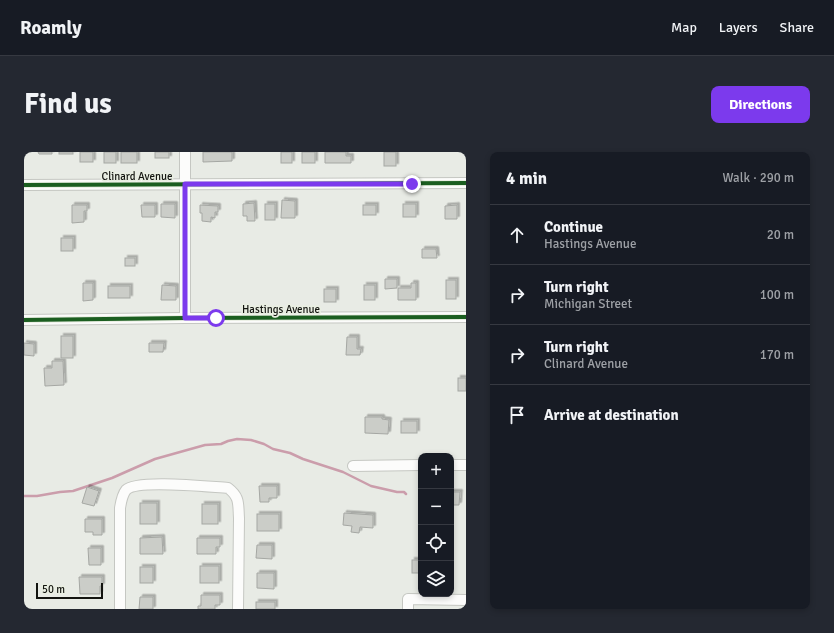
<!DOCTYPE html>
<html lang="en">
<head>
<meta charset="utf-8">
<style>
	body { margin:0; font-family:Signika,sans-serif; background:#242831; color:#f1f3f6 }
	.controls { position:absolute; right:12px; bottom:12px; display:grid; overflow:hidden; border-radius:8px; box-shadow:0 2px 6px #0003 }
	.controls button { width:36px; height:36px; display:grid; place-items:center; padding:0; border:0; border-bottom:1px solid #363941; background:#171b24; color:#f1f3f6; font:20px sans-serif }
	.scale { position:absolute; left:12px; bottom:10px; width:67px; box-sizing:border-box; padding-left:4px; border:2px solid #131410; border-top:0; font-size:11px; line-height:14px; white-space:nowrap; color:#131410; -webkit-text-stroke:3px #e9eee2; paint-order:stroke }
	.stop { position:absolute; width:12px; height:12px; margin:-9px; border:3px solid #7c3aed; border-radius:50%; background:#fff }
	.stop.end { background:#7c3aed; border-color:#fff; box-shadow:0 1px 4px #0008 }
	.list { margin:0; padding:0; list-style:none }
	h2 { display:flex; justify-content:space-between; align-items:center; height:52px; margin:0; padding:0 16px; font-size:17px }
	h2 small { font-size:13px; font-weight:400; color:#9ea1a6 }
	.list li { display:grid; grid-template-columns:26px 1fr auto; gap:12px; align-items:center; box-sizing:border-box; height:60px; padding:0 16px; border-top:1px solid #363941 }
	.list b { display:block; font-size:15px; white-space:nowrap }
	.list p { margin:0; font-size:13px; white-space:nowrap; color:#9ea1a6 }
	.list em { font-size:13px; font-style:normal; color:#9ea1a6 }
	.icon { flex:none; width:22px; height:22px; fill:none; stroke:currentColor; stroke-width:2; stroke-linecap:round; stroke-linejoin:round }
	.map { position:relative; flex:none; width:442px; height:457px; overflow:hidden; border-radius:8px }
	header { display:flex; align-items:center; gap:24px; box-sizing:border-box; height:56px; padding:0 20px; background:#171b24; border-bottom:1px solid #363941 }
	header strong { font-size:19px }
	nav { display:flex; gap:22px; margin-inline-start:auto; font-size:14px }
	.intro { display:flex; align-items:center; justify-content:space-between; box-sizing:border-box; height:96px; padding:0 24px }
	h1 { margin:0; font-size:28px }
	.button { padding:10px 18px; border-radius:8px; background:#7c3aed; color:#fff; font-size:14px; font-weight:700 }
	main { display:flex; gap:24px; padding:0 24px }
	aside { flex:1; background:#171b24; border-radius:8px; box-shadow:0 2px 6px #0003 }
	.map>svg:first-child { display:block }
	.lines { fill:none; stroke-linecap:round; stroke-linejoin:round }
	.stream { stroke:#cb9dab; stroke-width:2.5 }
	.building { fill:#cbcdc8; stroke:#a5a7a3; filter:url(#shadow) }
	.street-casing { stroke:#c5c7c2; stroke-width:12 }
	.street { stroke:#fcfcfb; stroke-width:10 }
	.cycleway-casing { stroke:#e9eee2; stroke-width:6 }
	.cycleway { stroke:#1b5e20; stroke-width:4 }
	.route { stroke:#7c3aed; stroke-width:5 }
	.labels { text-anchor:middle; stroke-width:3.5; stroke-linejoin:round; paint-order:stroke }
	.street-label { font-size:11px; fill:#131410; stroke:#e9eee2 }
</style>
</head>
<body>
<header>
<strong>Roamly</strong>
<nav><a>Map</a><a>Layers</a><a>Share</a></nav>
</header>
<div class="intro"><h1>Find us</h1><a class="button">Directions</a></div>
<main>
<div class="map">
<svg width="442" height="457" viewBox="0 0 442 457">
	<defs>
		<filter id="shadow"><feDropShadow dx="2.5" dy="-2.5" stdDeviation="0" flood-color="#0004"/></filter>
	</defs>
	<rect width="100%" height="100%" fill="#e8ebe5"/>
	<g class="lines">
		<path class="stream" d="M0,344H13L36,340L49,339L88,326L131,307L181,293L197,292L204,289L213,287L227,288L240,292L249,297L266,301L279,307L319,320L347,334L373,340H380L382,342"/>
	</g>
	<g class="building">
		<path d="M14,0H28V2H15Z"/>
		<rect x="35" y="0" width="14" height="2"/>
		<rect x="56" y="0" width="13" height="10"/>
		<rect x="80" y="0" width="12" height="11"/>
		<rect x="97" y="0" width="16" height="11"/>
		<rect x="131" y="0" width="14" height="6"/>
		<path d="M179,0H208V9L179,10Z"/>
		<rect x="257" y="0" width="11" height="11"/>
		<rect x="278" y="0" width="13" height="11"/>
		<path d="M301,0H322V4H327V11H301Z"/>
		<rect x="360" y="0" width="12" height="14"/>
		<path d="M258,48L271,49V66H257Z"/>
		<path d="M230,51L231,69H223V64H219V52Z"/>
		<path d="M137,52H151V66L137,65Z"/>
		<rect x="241" y="52" width="10" height="16"/>
		<rect x="379" y="52" width="13" height="13"/>
		<path d="M48,53H63V59H60V70L48,71Z"/>
		<path d="M117,53H131V65H118Z"/>
		<path d="M176,53L194,54V60H191V66L187,65V70L178,69V61H176Z"/>
		<rect x="339" y="53" width="13" height="10"/>
		<path d="M433,53V67H421V54Z"/>
		<rect x="37" y="86" width="12" height="13"/>
		<path d="M398,97H412L413,106H398Z"/>
		<rect x="101" y="106" width="10" height="8"/>
		<path d="M361,127H373V136L361,137Z"/>
		<rect x="422" y="128" width="10" height="19"/>
		<path d="M59,131H69V148L59,149Z"/>
		<path d="M387,131H392V148H374V136H387Z"/>
		<path d="M138,133L152,134V148H137Z"/>
		<rect x="340" y="133" width="11" height="15"/>
		<rect x="84" y="134" width="22" height="12"/>
		<rect x="300" y="137" width="12" height="13"/>
		<rect x="37" y="184" width="12" height="22"/>
		<path d="M323,185H333V197H337L336,203H322Z"/>
		<path d="M0,191L10,192V204L0,203Z"/>
		<path d="M125,191H140L139,200H125Z"/>
		<path d="M28,209H39L40,233L21,234L20,216H28Z"/>
		<rect x="434" y="226" width="8" height="13"/>
		<path d="M341,265H358V267L365,268L364,282L341,281Z"/>
		<rect x="377" y="269" width="16" height="12"/>
		<path d="M235,334H253V346H245V350H236Z"/>
		<path d="M63,335L75,339L70,354L58,351Z"/>
		<path d="M427,340H436L435,353H427Z"/>
		<rect x="116" y="351" width="17" height="21"/>
		<rect x="178" y="352" width="16" height="20"/>
		<path d="M320,361L349,363V376L336,375L335,381L327,380L328,374L319,373Z"/>
		<rect x="233" y="362" width="22" height="17"/>
		<path d="M61,367H78V383H69V380H61Z"/>
		<path d="M138,385L139,402H116V386Z"/>
		<path d="M173,386H196V395H192V402H173Z"/>
		<path d="M233,393H248V407L232,406Z"/>
		<path d="M64,396H77V413H65Z"/>
		<rect x="388" y="408" width="9" height="13"/>
		<rect x="176" y="414" width="19" height="17"/>
		<rect x="116" y="415" width="13" height="16"/>
		<path d="M233,421H250V437L233,436Z"/>
		<path d="M55,425H78V434H76V442H56Z"/>
		<path d="M177,443H196V453H191V457H174V454H177Z"/>
		<path d="M116,445H129V457H115Z"/>
		<rect x="232" y="450" width="19" height="7"/>
	</g>
	<g class="lines">
		<defs>
			<g id="street">
				<path d="M161,0V166"/>
				<path d="M0,33L442,31"/>
				<path d="M0,168L161,166L442,165"/>
				<path d="M427,313H442"/>
				<path d="M329,314L397,313"/>
				<path d="M96,457V356C97,350 98,343 102,338C113,327 186,335 204,336C216,345 214,352 215,366L214,457"/>
				<path d="M384,457V447L442,448"/>
			</g>
		</defs>
		<use href="#street" class="street-casing"/>
		<use href="#street" class="street"/>
		<defs>
			<g id="cycleway">
				<path d="M0,33L442,31"/>
				<path d="M0,168L161,166L442,165"/>
			</g>
		</defs>
		<use href="#cycleway" class="cycleway-casing"/>
		<use href="#cycleway" class="cycleway"/>
	</g>
	<g class="lines">
		<path class="route" d="M192,166H161V32H388"/>
	</g>
	<g class="labels">
		<g class="street-label">
			<text x="113" y="28">Clinard Avenue</text>
			<text x="257" y="161">Hastings Avenue</text>
		</g>
	</g>
</svg>
<div class="controls">
<button>+</button>
<button>−</button>
<button><svg class="icon" aria-label="locate" viewBox="0 0 24 24"><circle cx="12" cy="12" r="6"/><path d="M12 2v4M12 18v4M2 12h4M18 12h4"/></svg></button>
<button><svg class="icon" aria-label="layers" viewBox="0 0 24 24"><path d="M12 4l9 5-9 5-9-5zM3 14l9 5 9-5"/></svg></button>
</div>
<div class="scale">50 m</div>
<div class="stop" style="left:192px;top:166px"></div>
<div class="stop end" style="left:388px;top:32px"></div>
</div>
<aside>
<h2>4 min<small>Walk · 290 m</small></h2>
<ul class="list">
<li><svg class="icon" aria-label="ahead" viewBox="0 0 24 24"><path d="M12 20V5M6 11l6-6 6 6"/></svg><div><b>Continue</b><p>Hastings Avenue</p></div><em>20 m</em></li>
<li><svg class="icon" aria-label="right" viewBox="0 0 24 24"><path d="M7 20v-9h11M14 6l5 5-5 5"/></svg><div><b>Turn right</b><p>Michigan Street</p></div><em>100 m</em></li>
<li><svg class="icon" aria-label="right" viewBox="0 0 24 24"><path d="M7 20v-9h11M14 6l5 5-5 5"/></svg><div><b>Turn right</b><p>Clinard Avenue</p></div><em>170 m</em></li>
<li><svg class="icon" aria-label="arrive" viewBox="0 0 24 24"><path d="M6 21V4h12l-3 4 3 4H6"/></svg><div><b>Arrive at destination</b></div></li>
</ul>
</aside>
</main>
</body>
</html>
